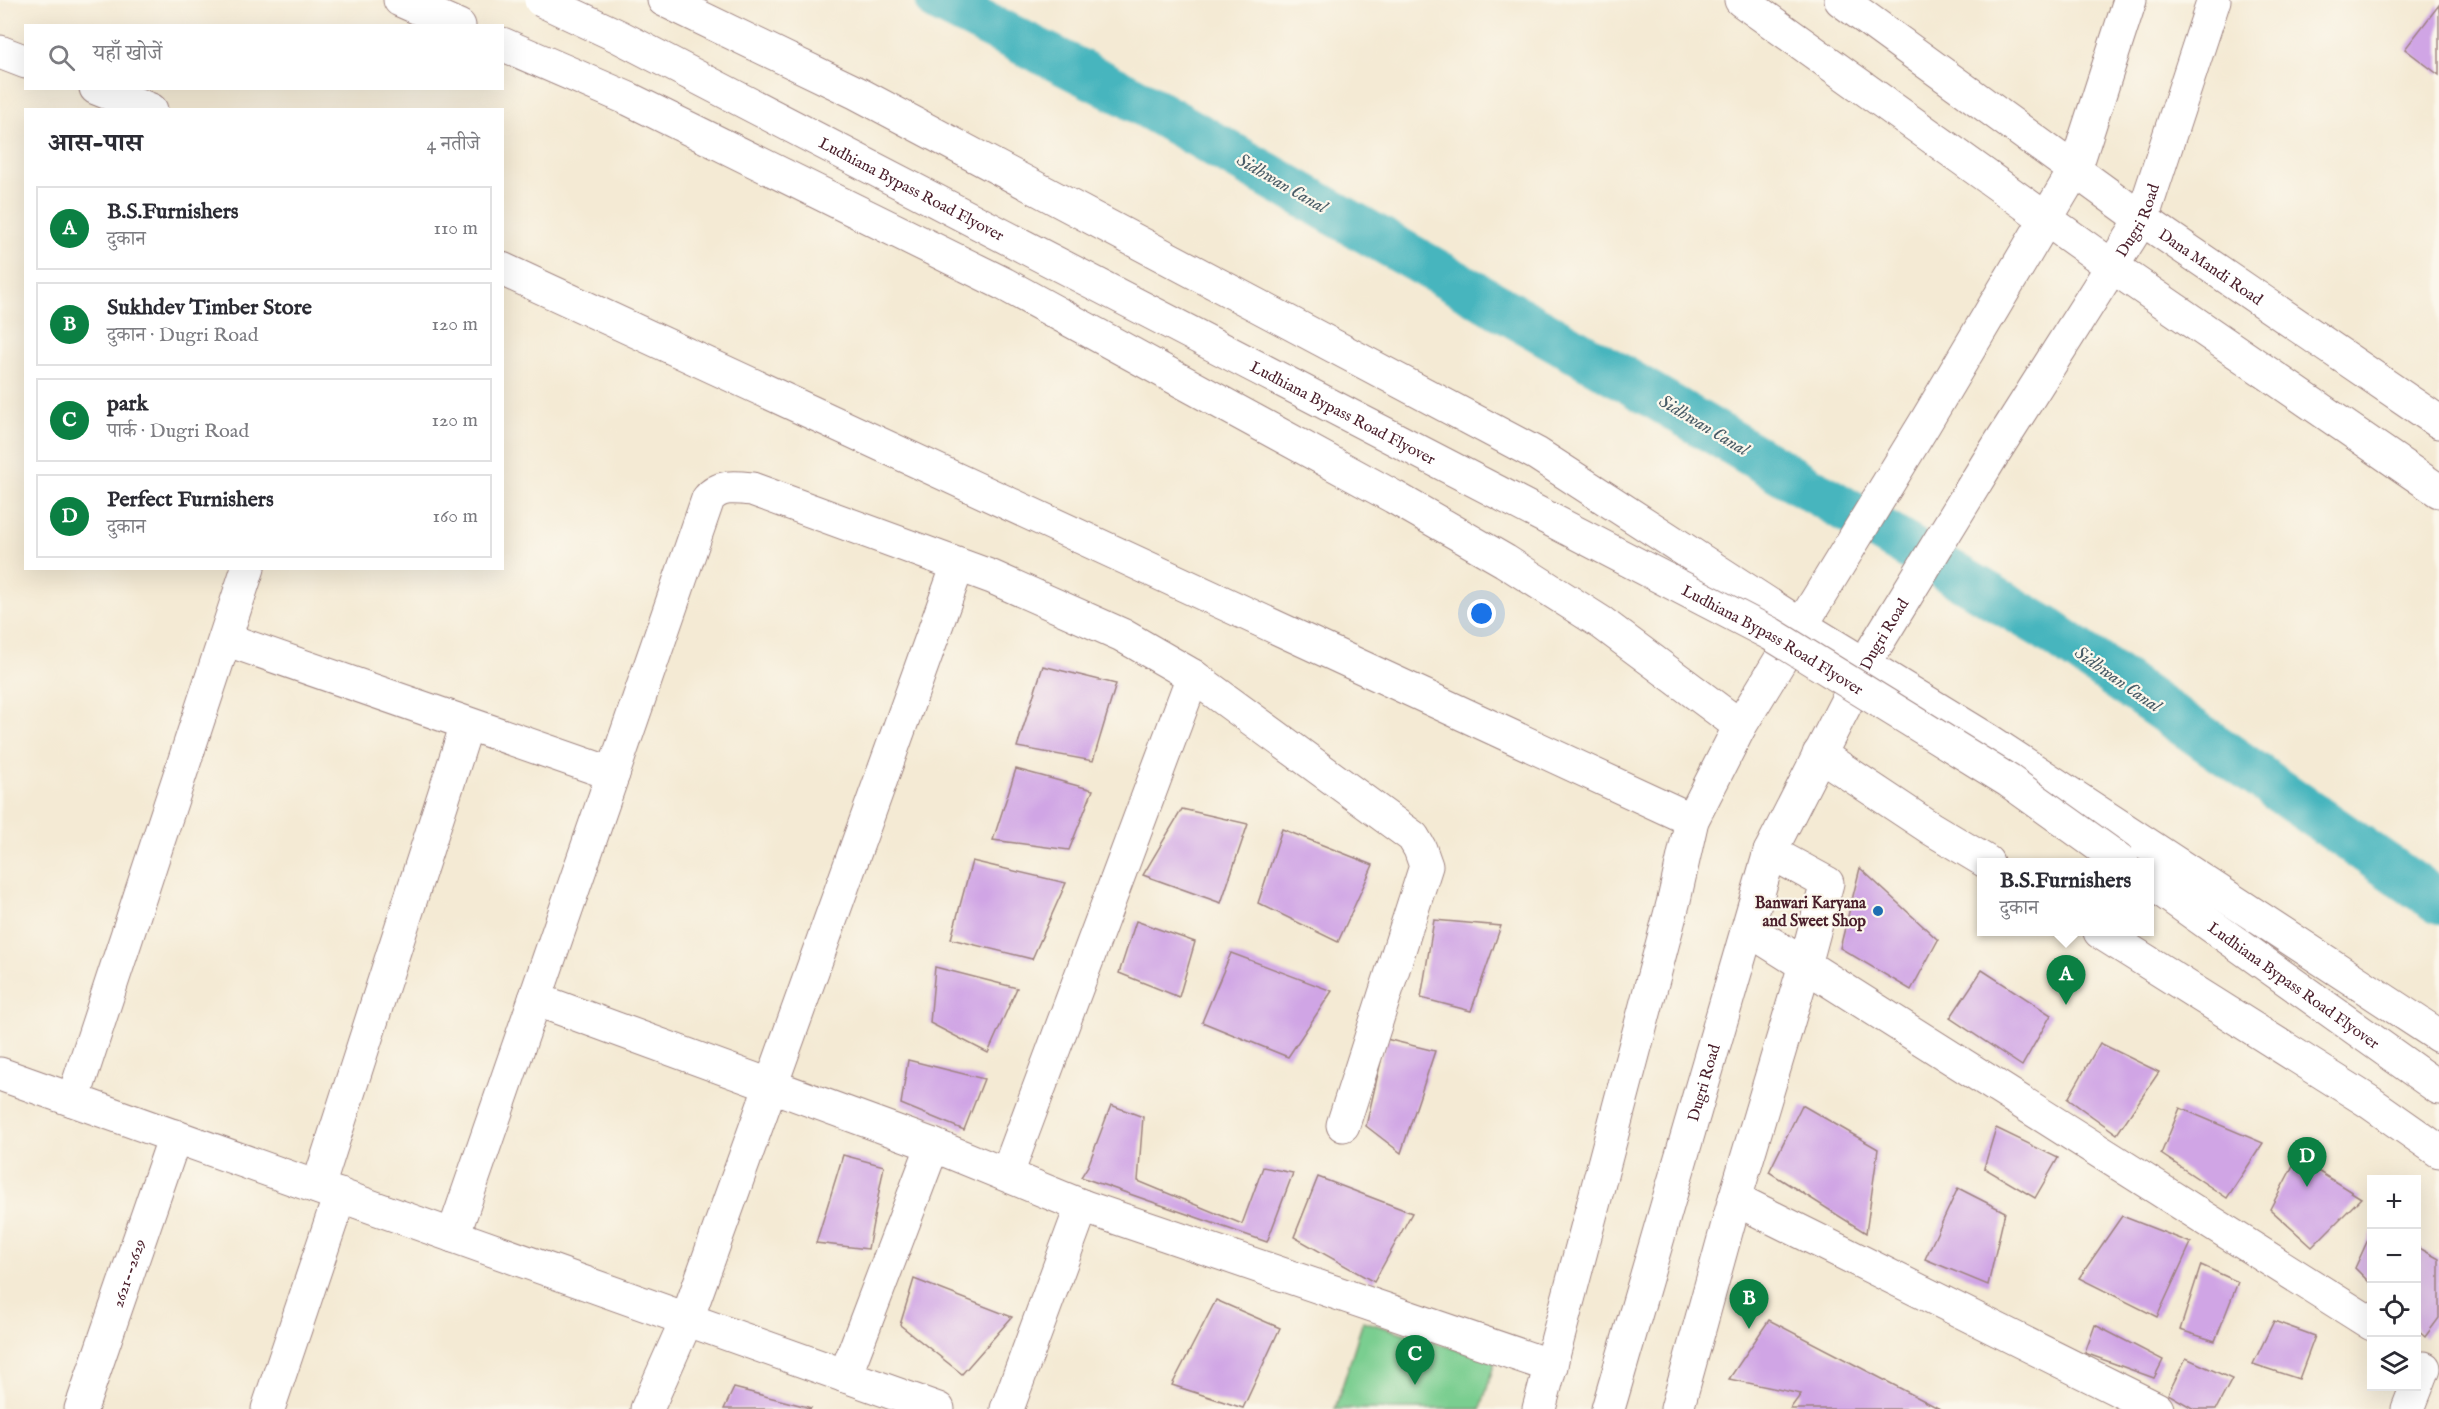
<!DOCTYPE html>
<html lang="hi">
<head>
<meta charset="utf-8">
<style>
	body { margin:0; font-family:"IM FELL English","Noto Serif Devanagari",serif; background:#f7f7f7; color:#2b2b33 }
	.controls { position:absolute; right:18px; bottom:18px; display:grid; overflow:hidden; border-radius:0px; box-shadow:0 6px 24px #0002 }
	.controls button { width:54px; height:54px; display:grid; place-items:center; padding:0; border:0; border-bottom:2px solid #e1e1e2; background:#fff; color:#2b2b33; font:30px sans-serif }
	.you { position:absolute; left:1482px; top:614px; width:21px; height:21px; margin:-15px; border:4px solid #fff; border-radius:50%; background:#1a73e8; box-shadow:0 0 0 9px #1a73e833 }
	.badge { display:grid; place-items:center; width:39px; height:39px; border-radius:50%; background:#0b8043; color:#fff; font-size:20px; font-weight:700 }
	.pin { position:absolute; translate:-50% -50px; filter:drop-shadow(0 2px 3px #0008) }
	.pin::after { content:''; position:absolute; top:32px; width:21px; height:18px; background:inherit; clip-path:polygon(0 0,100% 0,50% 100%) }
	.popup { position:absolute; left:1977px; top:858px; width:177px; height:78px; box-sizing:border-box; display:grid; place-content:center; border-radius:0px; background:#fff; filter:drop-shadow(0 2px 4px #0005); font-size:20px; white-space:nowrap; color:#7c7c81 }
	.popup b { font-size:22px; color:#2b2b33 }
	.popup::after { content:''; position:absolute; left:50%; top:100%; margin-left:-12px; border:12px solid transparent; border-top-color:#fff }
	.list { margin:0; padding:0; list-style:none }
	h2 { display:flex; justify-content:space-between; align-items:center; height:78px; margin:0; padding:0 24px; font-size:26px }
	h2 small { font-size:20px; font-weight:400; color:#7c7c81 }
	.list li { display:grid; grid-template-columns:39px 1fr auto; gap:18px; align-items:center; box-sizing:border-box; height:84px; margin:0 12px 12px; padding:0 12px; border:2px solid #e1e1e2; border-radius:0px }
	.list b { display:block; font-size:22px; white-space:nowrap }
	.list p { margin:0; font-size:20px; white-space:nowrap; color:#7c7c81 }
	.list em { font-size:20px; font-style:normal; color:#7c7c81 }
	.icon { flex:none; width:33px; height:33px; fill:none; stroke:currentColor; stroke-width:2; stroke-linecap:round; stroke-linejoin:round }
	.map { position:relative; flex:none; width:2439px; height:1409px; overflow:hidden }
	.search { position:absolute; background:#fff; box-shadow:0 6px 24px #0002; left:24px; top:24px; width:480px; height:66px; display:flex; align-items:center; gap:15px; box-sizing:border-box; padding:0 21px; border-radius:0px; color:#7c7c81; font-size:22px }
	.panel { position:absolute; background:#fff; box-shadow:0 6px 24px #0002; left:24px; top:108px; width:480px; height:462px; border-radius:0px }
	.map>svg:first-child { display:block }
	.green { fill:#7ace90; stroke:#62765e; stroke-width:1.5 }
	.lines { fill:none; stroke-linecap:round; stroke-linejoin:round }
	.canal { stroke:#46b5be; stroke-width:45 }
	.building { fill:#d0a5e5 }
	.minor-casing { stroke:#9f8480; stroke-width:35 }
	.highway-casing { stroke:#9f8480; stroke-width:35 }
	.minor { stroke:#fff; stroke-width:33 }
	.highway { stroke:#fff; stroke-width:33 }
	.highway-bridge-casing { stroke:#9f8480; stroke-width:35; stroke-linecap:butt }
	.highway-bridge { stroke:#fff; stroke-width:33 }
	.poi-dot { fill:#1f6fb2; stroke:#fbf7ec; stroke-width:2 }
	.labels { text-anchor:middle; stroke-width:4.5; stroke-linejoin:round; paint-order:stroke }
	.street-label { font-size:16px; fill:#4a1f2b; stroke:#fbf7ec }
	.poi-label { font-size:16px; font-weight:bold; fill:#4a1f2b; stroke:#fbf7ec; text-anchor:end }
	.water-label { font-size:18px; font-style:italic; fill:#485b66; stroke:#fbf7ec }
</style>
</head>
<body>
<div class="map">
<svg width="2439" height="1409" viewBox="0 0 2439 1409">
	<rect width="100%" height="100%" fill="#fbf7ec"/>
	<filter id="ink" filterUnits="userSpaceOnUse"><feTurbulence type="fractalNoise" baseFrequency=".0167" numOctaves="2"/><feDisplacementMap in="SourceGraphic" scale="12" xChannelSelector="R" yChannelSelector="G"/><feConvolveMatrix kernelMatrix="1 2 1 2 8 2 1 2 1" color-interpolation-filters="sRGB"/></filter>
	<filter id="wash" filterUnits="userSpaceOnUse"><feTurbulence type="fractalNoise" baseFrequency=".008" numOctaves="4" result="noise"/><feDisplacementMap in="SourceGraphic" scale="24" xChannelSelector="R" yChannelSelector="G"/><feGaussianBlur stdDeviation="1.35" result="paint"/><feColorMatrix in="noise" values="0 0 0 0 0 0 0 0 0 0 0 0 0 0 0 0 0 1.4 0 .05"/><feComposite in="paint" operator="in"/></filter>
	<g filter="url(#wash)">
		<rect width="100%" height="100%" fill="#f4ead4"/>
		<path class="green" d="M1363,1321L1495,1361L1481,1409H1335Z"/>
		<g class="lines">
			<path class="canal" d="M938,0L1129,96L1606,368L2047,629L2439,902"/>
		</g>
		<g id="blocks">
			<g class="building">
				<path d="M2439,5V75L2405,49Z"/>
				<path d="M1043,666L1116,684L1093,761L1017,747Z"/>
				<path d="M1016,769L1093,790L1069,850L993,840Z"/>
				<path d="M1182,809L1248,824L1221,903L1143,875Z"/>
				<path d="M1282,829L1373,865L1338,942L1258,903Z"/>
				<path d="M972,861L1066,883L1032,959L951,939Z"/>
				<path d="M1860,868L1938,940L1911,990L1840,948Z"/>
				<path d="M1434,920L1501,926L1471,1011L1421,998Z"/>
				<path d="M1136,921L1195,942L1179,997L1119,973Z"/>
				<path d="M1231,953L1332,991L1288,1057L1202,1022Z"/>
				<path d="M935,967L1017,988L988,1053L930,1023Z"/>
				<path d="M1982,970L2051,1015L2022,1066L1950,1018Z"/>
				<path d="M1386,1039L1435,1051L1401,1153L1366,1126Z"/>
				<path d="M2100,1043L2159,1072L2117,1134L2068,1099Z"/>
				<path d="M908,1060L984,1079L964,1130L901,1104Z"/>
				<path d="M1111,1105L1143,1117L1138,1181L1242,1224L1263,1167L1293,1173L1267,1242L1081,1177L1088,1166Z"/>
				<path d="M1802,1105L1878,1149L1866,1233L1769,1172Z"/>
				<path d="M2180,1108L2263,1143L2227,1198L2161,1154Z"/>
				<path d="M1996,1128L2058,1158L2035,1198L1984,1168Z"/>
				<path d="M843,1155L884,1166L868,1249L816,1243Z"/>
				<path d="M2297,1158L2361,1198L2312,1247L2270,1209Z"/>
				<path d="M1318,1177L1412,1213L1374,1282L1294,1237Z"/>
				<path d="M1958,1188L2005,1212L1988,1285L1925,1259Z"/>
				<path d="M2122,1216L2191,1243L2157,1317L2079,1278Z"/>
				<path d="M2372,1231V1285L2355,1268Z"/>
				<path d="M2416,1246L2439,1259V1318L2425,1337L2416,1329Z"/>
				<path d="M2201,1265L2238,1282L2215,1341L2180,1330Z"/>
				<path d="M914,1279L1012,1317L962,1374L900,1325Z"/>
				<path d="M1216,1300L1280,1328L1243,1408L1172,1385Z"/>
				<path d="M1769,1320L1940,1409H1790L1801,1394L1729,1379Z"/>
				<path d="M2274,1321L2315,1336L2299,1379L2253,1364Z"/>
				<path d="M2095,1325L2163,1360L2154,1378L2085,1353Z"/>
				<path d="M2186,1358L2232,1379L2216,1409H2194L2168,1394Z"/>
				<path d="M734,1388L811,1408L810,1409H724Z"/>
			</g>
		</g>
	</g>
	<g filter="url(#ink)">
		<use href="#blocks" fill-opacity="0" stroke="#9f8480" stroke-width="1.5"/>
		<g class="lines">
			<defs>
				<g id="minor">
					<path d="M400,0L459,26"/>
					<path d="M664,0L857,93L1537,454L1802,626L1988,740L2439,1036"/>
					<path d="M1741,0L2113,267L2439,491"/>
					<path id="s1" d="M1841,0L2142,219L2439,422"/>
					<path d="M502,44L629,99L1004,284L1394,497L1505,561L1602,623L1740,726"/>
					<path d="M0,52L26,62"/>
					<path d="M96,88L151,110"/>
					<path d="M502,269L1692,820"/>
					<path d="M225,639L613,774"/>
					<path d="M1819,754L1932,829L1987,862"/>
					<path d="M1770,852L1827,883L1805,965L1735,1199L2157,1409"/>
					<path d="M1748,929L2372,1324"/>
					<path d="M2100,932L2368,1101L2439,1151"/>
					<path d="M535,999L933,1145"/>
					<path d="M0,1074L938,1409"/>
					<path d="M73,1100L248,568"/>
					<path d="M1007,1174L1193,676"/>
					<path d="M318,1187L467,724"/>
					<path d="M453,1236L708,499C719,485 735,487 752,489L992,577L1122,635L1193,676L1413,837L1420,849L1426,866L1343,1125"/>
					<path d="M845,1376L933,1145L1082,1206L1551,1366"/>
					<path id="s2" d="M81,1409L175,1136"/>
					<path d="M268,1409L340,1195"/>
					<path d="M647,1409L687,1319L958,565"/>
					<path d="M1007,1409L1082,1206"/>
					<path d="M1539,1409L1674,900L1692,820L1740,726L1925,423L2075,170L2130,0"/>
					<path id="s3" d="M1608,1409L1770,852L1873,650L1990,459L2142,219L2214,0"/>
					<path d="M1677,1409L1735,1199"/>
					<path d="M2408,1409L2424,1368"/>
				</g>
				<g id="highway">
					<path id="s4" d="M2150,882L2439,1088"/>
				</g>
			</defs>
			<use href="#minor" class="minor-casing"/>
			<use href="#highway" class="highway-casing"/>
			<use href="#minor" class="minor"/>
			<use href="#highway" class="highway"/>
			<defs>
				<g id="highway-bridge">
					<path id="s5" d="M541,0L618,36L1771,634L2009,781L2122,862"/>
				</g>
			</defs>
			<use href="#highway-bridge" class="highway-bridge-casing"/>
			<use href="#highway-bridge" class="highway-bridge"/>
		</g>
	</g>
	<circle class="poi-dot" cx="1878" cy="911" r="6"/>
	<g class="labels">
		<g class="street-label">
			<text dy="6" stroke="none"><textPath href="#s5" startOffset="416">Ludhiana Bypass Road Flyover</textPath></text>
			<text dy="6" stroke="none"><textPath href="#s3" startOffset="1312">Dugri Road</textPath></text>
			<text dy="6" stroke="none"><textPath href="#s1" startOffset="456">Dana Mandi Road</textPath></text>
			<text dy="6" stroke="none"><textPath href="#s5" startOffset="902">Ludhiana Bypass Road Flyover</textPath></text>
			<text dy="6" stroke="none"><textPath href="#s3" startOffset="826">Dugri Road</textPath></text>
			<text dy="6" stroke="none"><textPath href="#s5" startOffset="1388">Ludhiana Bypass Road Flyover</textPath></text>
			<text dy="6" stroke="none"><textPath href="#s4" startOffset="177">Ludhiana Bypass Road Flyover</textPath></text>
			<text dy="6" stroke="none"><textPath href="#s3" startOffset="340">Dugri Road</textPath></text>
			<text dy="6" stroke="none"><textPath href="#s2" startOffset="144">2621--2629</textPath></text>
		</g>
		<g class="poi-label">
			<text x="1866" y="908">Banwari Karyana<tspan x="1866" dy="18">and Sweet Shop</tspan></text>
		</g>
		<g class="water-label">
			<text transform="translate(1282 183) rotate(30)" y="6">Sidhwan Canal</text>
			<text transform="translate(1704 425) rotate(31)" y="6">Sidhwan Canal</text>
			<text transform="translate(2118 679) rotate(35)" y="6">Sidhwan Canal</text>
		</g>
	</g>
</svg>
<div class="controls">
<button>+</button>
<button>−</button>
<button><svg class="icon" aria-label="locate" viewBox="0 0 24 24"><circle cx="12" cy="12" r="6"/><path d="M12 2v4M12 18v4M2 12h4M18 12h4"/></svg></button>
<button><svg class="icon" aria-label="layers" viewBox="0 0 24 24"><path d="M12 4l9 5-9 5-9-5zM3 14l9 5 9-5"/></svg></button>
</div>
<div class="you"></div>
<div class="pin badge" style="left:2066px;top:1005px">A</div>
<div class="popup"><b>B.S.Furnishers</b>दुकान</div>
<div class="pin badge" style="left:1749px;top:1329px">B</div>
<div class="pin badge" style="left:1415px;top:1385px">C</div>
<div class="pin badge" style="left:2307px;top:1187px">D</div>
<div class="search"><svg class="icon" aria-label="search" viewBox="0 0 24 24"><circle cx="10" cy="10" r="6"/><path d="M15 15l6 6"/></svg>यहाँ खोजें</div>
<section class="panel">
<h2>आस-पास<small>4 नतीजे</small></h2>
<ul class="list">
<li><span class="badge">A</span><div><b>B.S.Furnishers</b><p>दुकान</p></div><em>110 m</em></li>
<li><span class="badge">B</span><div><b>Sukhdev Timber Store</b><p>दुकान · Dugri Road</p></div><em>120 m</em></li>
<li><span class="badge">C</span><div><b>park</b><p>पार्क · Dugri Road</p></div><em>120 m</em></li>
<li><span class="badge">D</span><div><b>Perfect Furnishers</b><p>दुकान</p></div><em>160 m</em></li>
</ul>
</section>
</div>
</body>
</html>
